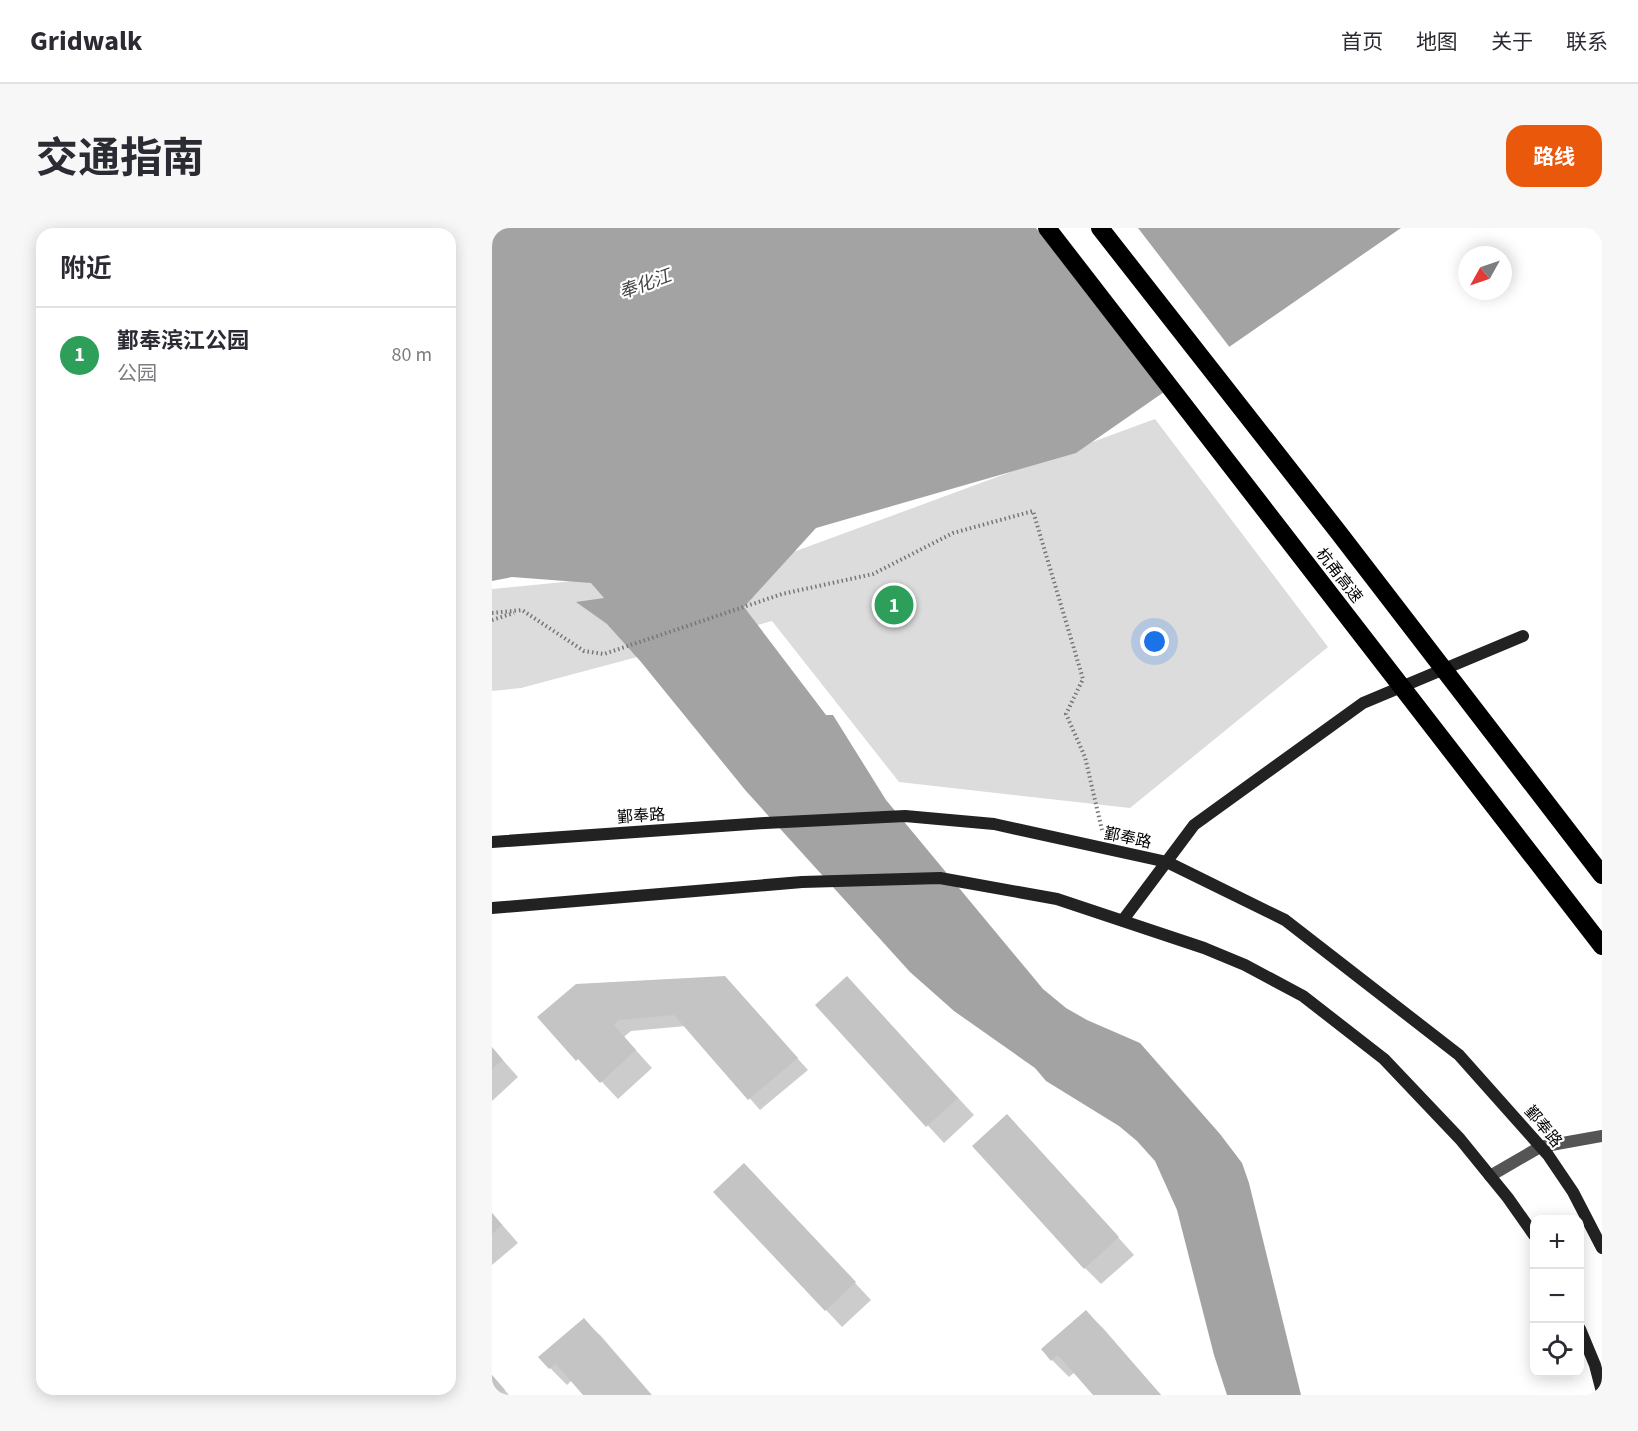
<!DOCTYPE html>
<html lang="zh">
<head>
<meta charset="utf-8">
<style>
	body { margin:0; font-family:"Source Sans 3","Noto Sans SC",sans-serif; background:#f7f7f7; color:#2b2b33 }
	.controls { position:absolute; right:18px; bottom:18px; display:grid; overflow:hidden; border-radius:12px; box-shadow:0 3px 15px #0003 }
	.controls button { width:54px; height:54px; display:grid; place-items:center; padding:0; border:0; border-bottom:2px solid #e1e1e2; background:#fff; color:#2b2b33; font:30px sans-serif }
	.compass { position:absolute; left:966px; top:18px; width:54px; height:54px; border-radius:50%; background:#fff; box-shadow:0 3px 15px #0003; rotate:230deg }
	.you { position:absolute; left:663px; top:414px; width:21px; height:21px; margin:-15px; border:4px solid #fff; border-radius:50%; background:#1a73e8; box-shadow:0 0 0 9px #1a73e833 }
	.badge { display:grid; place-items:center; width:39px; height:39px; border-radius:50%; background:#ea580c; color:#fff; font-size:20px; font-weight:700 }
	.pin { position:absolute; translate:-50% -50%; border:3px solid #fff; box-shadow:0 2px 6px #0006 }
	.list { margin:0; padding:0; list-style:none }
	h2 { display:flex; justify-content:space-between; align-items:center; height:78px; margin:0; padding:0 24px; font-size:26px }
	h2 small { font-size:20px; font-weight:400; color:#7c7c81 }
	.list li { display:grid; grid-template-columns:39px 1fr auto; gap:18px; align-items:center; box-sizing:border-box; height:96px; padding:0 24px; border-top:2px solid #e1e1e2 }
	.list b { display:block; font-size:22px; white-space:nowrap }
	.list p { margin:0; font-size:20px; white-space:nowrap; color:#7c7c81 }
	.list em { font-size:20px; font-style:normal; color:#7c7c81 }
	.icon { flex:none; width:33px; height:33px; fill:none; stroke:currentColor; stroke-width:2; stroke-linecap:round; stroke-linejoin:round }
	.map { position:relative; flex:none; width:1110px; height:1167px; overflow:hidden; border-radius:18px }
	header { display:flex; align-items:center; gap:36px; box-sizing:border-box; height:84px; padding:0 30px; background:#fff; border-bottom:2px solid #e1e1e2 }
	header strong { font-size:28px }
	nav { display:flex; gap:33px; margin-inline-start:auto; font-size:21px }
	.intro { display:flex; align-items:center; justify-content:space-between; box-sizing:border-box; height:144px; padding:0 36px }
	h1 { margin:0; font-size:42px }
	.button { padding:15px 27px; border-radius:18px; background:#ea580c; color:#fff; font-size:21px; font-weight:700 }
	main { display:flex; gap:36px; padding:0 36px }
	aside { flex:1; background:#fff; border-radius:18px; box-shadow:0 3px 15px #0003 }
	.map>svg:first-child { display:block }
	.green { fill:#dcdcdc }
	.water { fill:#a3a3a3 }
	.pier { fill:#fff }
	.shadow { fill:#0003 }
	.building { fill:#c4c4c4 }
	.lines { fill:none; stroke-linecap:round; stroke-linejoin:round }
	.path { stroke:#777; stroke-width:4; stroke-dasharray:1.5 3; stroke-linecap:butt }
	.street { stroke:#555; stroke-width:12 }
	.secondary { stroke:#222; stroke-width:12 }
	.highway { stroke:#000; stroke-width:18 }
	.labels { text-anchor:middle; stroke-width:4.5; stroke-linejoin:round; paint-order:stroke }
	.street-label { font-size:16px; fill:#000; stroke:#fff }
	.water-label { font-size:18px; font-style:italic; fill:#444; stroke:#fff }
</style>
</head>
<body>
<header>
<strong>Gridwalk</strong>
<nav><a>首页</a><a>地图</a><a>关于</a><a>联系</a></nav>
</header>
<div class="intro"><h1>交通指南</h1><a class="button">路线</a></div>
<main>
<aside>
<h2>附近<small></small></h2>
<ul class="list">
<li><span class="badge" style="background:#2e9e5b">1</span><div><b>鄞奉滨江公园</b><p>公园</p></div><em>80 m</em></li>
</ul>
</aside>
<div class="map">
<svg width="1110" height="1167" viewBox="0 0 1110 1167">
	<rect width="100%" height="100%" fill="#fff"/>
	<path class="green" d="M663,191L836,419L638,580L407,554L280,393L29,460L0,463V361L274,334Z"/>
	<path class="water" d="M0,0H909L584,225L324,300L252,379L334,487H341L394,572L551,761L574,780L595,792L648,815L728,906L750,935L757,955L809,1167H735L722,1127L685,982L663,933L645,913L627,898L554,853L543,840L462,783L418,744L254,563L149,434L115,396L84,374L112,370L99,355L20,349L0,353Z"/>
	<path class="pier" d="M544,0H646L739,121L673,167Z"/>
	<g class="shadow">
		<path d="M355,750L482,887L452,915L325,777Z"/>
		<path d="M241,759L316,842L268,882L194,798L139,803L132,809L160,840L126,871L65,806Z"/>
		<path d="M0,820L26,849L0,873Z"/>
		<path d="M532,905L642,1027L609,1056L593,1040Z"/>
		<path d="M269,954L379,1072L350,1099L334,1082Z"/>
		<path d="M0,985L26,1015L0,1037Z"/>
		<path d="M594,1084L611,1100L669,1167H603L583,1144L577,1149L560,1132L551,1121Z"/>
		<path d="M92,1092L109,1108L160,1167H93L80,1152L75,1157L48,1130Z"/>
		<path d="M0,1147L17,1167H0Z"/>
	</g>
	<g class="building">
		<path d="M233,748L306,830L256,872L182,787L127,792L122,797L144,822L108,855L86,831L84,833L45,789L84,756Z"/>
		<path d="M355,748L466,870L434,899L323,777Z"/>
		<path d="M0,819L11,832L0,841Z"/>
		<path d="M515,886L627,1009L592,1041L480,918Z"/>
		<path d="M252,935L364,1054L333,1083L221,964Z"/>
		<path d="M0,985L10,997L0,1006Z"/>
		<path d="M594,1082L669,1167H601L566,1127L559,1133L549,1121Z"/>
		<path d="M92,1090L159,1167H91L64,1136L57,1141L46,1129Z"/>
		<path d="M0,1147L13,1162L7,1167H0Z"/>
	</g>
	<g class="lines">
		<g class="path">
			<path d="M0,385L30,382L92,423L112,426L290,366L381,346L461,305L541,283L591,451L574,486L593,529L610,602"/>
			<path d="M0,392L22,385"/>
		</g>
		<path class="street" d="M998,948L1048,919L1110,908"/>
		<g class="secondary">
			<path d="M0,614L273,595L413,588L502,596L675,634L793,692L967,827L1056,927L1081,964L1110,1020"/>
			<path d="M0,680L310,654L448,650L565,671L712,720L753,737L811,768L892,831L968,911L1016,970L1042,1007"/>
			<path d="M631,692L702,597L871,475L1031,408"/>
			<path d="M1088,1101L1103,1137L1110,1164"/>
		</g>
		<g class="highway">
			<path d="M555,0L1110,718"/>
			<path d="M608,0L847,305L1110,647"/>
		</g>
	</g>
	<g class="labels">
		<g class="street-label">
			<text transform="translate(848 347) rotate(52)" y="6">杭甬高速</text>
			<text transform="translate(149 587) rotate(-4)" y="6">鄞奉路</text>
			<text transform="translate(636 609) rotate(12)" y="6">鄞奉路</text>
			<text transform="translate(1052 898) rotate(50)" y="6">鄞奉路</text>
		</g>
		<g class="water-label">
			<text transform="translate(153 56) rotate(-20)" y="6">奉化江</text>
		</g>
	</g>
</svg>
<div class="controls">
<button>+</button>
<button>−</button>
<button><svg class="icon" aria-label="locate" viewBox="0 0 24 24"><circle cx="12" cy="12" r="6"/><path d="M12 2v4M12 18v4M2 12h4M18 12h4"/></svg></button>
</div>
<svg class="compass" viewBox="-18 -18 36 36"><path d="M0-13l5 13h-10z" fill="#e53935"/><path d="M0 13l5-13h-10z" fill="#7c7c81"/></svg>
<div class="you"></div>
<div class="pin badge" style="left:402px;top:377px;background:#2e9e5b">1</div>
</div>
</main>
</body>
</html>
